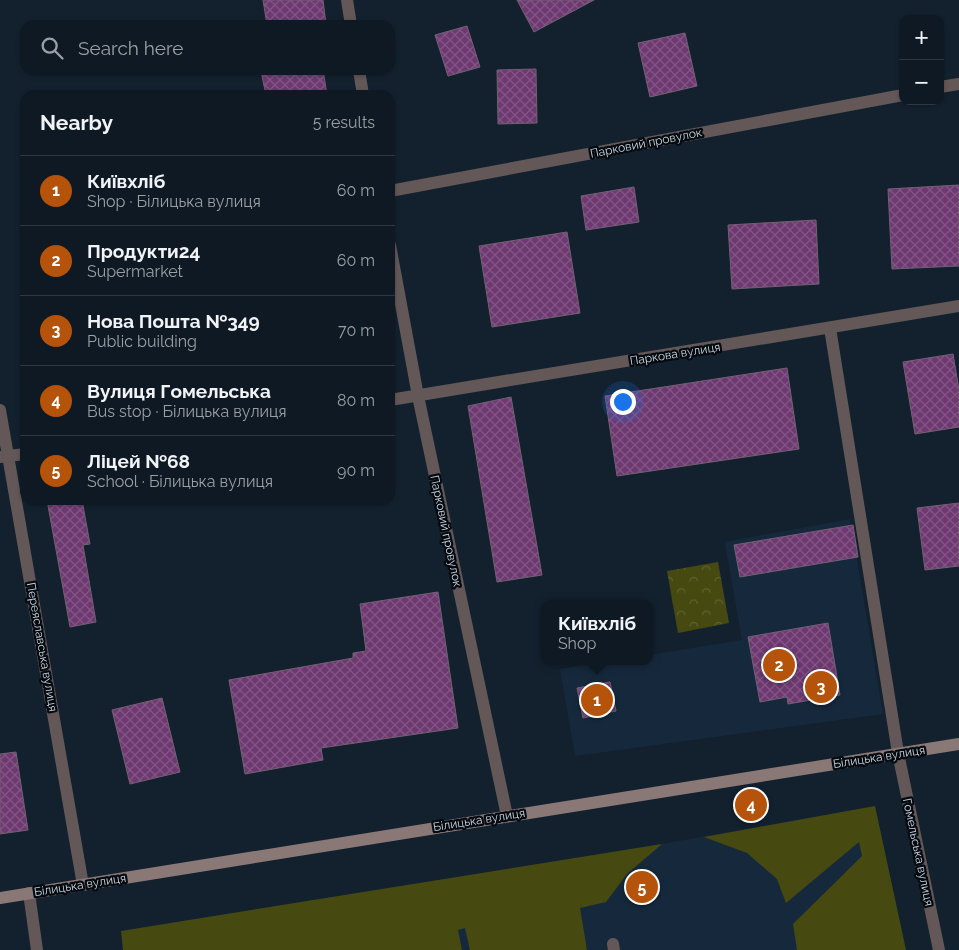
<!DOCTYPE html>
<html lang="en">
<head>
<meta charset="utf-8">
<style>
	body { margin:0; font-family:Raleway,sans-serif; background:#1c2630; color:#f1f3f6 }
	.controls { position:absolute; right:15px; top:15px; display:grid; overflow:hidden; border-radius:10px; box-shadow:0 1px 4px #0004 }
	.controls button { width:45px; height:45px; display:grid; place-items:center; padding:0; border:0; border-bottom:1px solid #2e3841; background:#0e1923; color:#f1f3f6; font:25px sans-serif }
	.you { position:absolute; left:622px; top:401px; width:18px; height:18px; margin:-12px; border:4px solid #fff; border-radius:50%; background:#1a73e8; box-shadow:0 0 0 8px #1a73e833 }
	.badge { display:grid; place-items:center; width:32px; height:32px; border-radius:50%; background:#b45309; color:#fff; font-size:16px; font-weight:700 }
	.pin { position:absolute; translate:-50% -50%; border:2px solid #fff; box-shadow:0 1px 5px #0006 }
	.popup { position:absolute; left:541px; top:600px; width:112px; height:65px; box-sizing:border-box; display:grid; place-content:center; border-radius:10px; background:#0e1923; filter:drop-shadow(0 1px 4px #0005); font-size:16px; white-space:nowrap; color:#9ba0a6 }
	.popup b { font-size:19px; color:#f1f3f6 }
	.popup::after { content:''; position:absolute; left:50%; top:100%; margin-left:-10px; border:10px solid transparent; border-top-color:#0e1923 }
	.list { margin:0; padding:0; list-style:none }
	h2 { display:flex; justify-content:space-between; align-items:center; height:65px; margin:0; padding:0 20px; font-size:21px }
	h2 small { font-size:16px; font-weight:400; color:#9ba0a6 }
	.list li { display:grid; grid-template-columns:32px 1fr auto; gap:15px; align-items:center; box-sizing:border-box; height:70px; padding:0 20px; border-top:1px solid #2e3841 }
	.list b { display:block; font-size:19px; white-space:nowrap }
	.list p { margin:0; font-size:16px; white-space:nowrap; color:#9ba0a6 }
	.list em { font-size:16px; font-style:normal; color:#9ba0a6 }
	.icon { flex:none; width:28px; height:28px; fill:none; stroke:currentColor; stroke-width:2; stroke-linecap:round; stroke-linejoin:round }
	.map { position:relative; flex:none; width:959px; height:950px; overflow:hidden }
	.search { position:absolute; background:#0e1923; box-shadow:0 1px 4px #0004; left:20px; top:20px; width:375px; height:55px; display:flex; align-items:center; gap:12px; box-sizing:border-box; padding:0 18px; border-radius:15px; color:#9ba0a6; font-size:19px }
	.panel { position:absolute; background:#0e1923; box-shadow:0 1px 4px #0004; left:20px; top:90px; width:375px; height:415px; border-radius:15px }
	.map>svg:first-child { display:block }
	.built { fill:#16293c }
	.grass { fill:#464910 }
	.park { fill:url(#park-crowns) }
	.building { fill:url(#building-cross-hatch); stroke:#716172 }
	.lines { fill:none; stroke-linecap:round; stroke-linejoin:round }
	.service { stroke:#635857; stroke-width:12 }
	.minor { stroke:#635857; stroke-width:12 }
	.secondary { stroke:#8a7877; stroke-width:12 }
	.labels { text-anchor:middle; stroke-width:4.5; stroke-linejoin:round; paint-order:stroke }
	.street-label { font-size:12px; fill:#cdd6e0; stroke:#050a10 }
</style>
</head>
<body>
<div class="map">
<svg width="959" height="950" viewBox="0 0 959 950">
	<defs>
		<pattern id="park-crowns" width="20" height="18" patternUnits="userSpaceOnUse" patternTransform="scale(1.25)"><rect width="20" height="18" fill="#464910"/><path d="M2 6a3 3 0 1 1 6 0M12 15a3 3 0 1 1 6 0" fill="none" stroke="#606232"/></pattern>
		<pattern id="building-cross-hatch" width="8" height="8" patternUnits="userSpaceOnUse" patternTransform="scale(1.25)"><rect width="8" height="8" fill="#6e3971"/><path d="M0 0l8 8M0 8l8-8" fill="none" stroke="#825585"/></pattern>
	</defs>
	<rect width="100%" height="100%" fill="#13212f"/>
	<g class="built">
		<path d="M850,519L883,714L575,756L560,669L610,661H650V655L742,640L725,542Z"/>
		<path d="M875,806L906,950H123L121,931L662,844Z"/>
	</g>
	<g class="grass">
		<path d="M875,806L906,950H797L793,924L862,856L859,842L786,903L777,879L747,853L704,837Z"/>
		<path d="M662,844L627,874L606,902L580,908L587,950H470L465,928L458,930L462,950H123L121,931Z"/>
	</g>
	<path class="park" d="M718,562L729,623L678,633L667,571Z"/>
	<g class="building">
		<path d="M263,0H323L326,24L267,25Z"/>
		<path d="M517,0H594L534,32Z"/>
		<path d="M467,26L480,67L448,76L435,35Z"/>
		<path d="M685,33L697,86L650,97L638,43Z"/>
		<path d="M536,69L537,123L498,124L497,70Z"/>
		<path d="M268,70H323L327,95H266L261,71Z"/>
		<path d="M959,185V266L892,269L888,189Z"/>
		<path d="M634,187L639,222L586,230L581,196Z"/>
		<path d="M816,220L819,284L732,289L728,225Z"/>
		<path d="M567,232L580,313L492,327L479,246Z"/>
		<path d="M953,354L959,390V427L915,434L903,362Z"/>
		<path d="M787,368L799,449L617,476L605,396Z"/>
		<path d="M511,397L542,575L497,582L468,406Z"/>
		<path d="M47,500H82L90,544L83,545L96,622L70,627Z"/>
		<path d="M959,503V566L925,570L917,508Z"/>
		<path d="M853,525L858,557L740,577L734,545Z"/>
		<path d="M438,592L458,728L321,748L323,760L245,774L229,680L353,658V653L366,651L360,604Z"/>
		<path d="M828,623L840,695L788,704L787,697L760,702L748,637Z"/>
		<path d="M610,682L616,711L583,718L577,688Z"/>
		<path d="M162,698L180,772L130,784L112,710Z"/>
		<path d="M16,752L28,830L0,834V754Z"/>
	</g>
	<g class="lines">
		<g class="service">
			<path d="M940,87L959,84"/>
			<path d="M390,191L903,95"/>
			<path d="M29,893L37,950"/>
			<path d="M613,944L614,950"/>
		</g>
		<g class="minor">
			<path d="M347,0L351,25"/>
			<path d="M359,70L363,95"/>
			<path d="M390,245L418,396L507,816"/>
			<path d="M830,328L898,753L939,950"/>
			<path d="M390,400L959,306"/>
			<path d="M0,410L83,885"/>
			<path d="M0,457L25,454"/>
		</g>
		<path class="secondary" d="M0,898L959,744"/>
	</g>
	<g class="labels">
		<g class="street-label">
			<text transform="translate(646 143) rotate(-11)" y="4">Парковий провулок</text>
			<text transform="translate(675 354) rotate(-9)" y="4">Паркова вулиця</text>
			<text transform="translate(446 531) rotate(78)" y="4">Парковий провулок</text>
			<text transform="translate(42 647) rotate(80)" y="4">Переяславська вулиця</text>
			<text transform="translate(879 757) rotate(-9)" y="4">Білицька вулиця</text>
			<text transform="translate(479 820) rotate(-9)" y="4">Білицька вулиця</text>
			<text transform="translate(918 852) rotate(78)" y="4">Гомельська вулиця</text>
			<text transform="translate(80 885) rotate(-9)" y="4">Білицька вулиця</text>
		</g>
	</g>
</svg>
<div class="controls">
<button>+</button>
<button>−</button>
</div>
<div class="you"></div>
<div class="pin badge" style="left:597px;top:700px">1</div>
<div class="popup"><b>Київхліб</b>Shop</div>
<div class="pin badge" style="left:779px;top:665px">2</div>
<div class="pin badge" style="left:821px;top:687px">3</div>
<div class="pin badge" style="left:751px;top:805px">4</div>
<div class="pin badge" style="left:642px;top:887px">5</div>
<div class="search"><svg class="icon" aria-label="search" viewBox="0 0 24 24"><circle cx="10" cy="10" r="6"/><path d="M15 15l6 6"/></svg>Search here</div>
<section class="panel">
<h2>Nearby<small>5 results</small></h2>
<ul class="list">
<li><span class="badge">1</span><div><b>Київхліб</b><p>Shop · Білицька вулиця</p></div><em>60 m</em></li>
<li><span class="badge">2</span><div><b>Продукти24</b><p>Supermarket</p></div><em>60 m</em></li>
<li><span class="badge">3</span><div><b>Нова Пошта №349</b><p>Public building</p></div><em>70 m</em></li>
<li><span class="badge">4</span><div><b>Вулиця Гомельська</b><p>Bus stop · Білицька вулиця</p></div><em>80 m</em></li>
<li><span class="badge">5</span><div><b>Ліцей №68</b><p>School · Білицька вулиця</p></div><em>90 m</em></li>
</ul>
</section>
</div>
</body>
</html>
